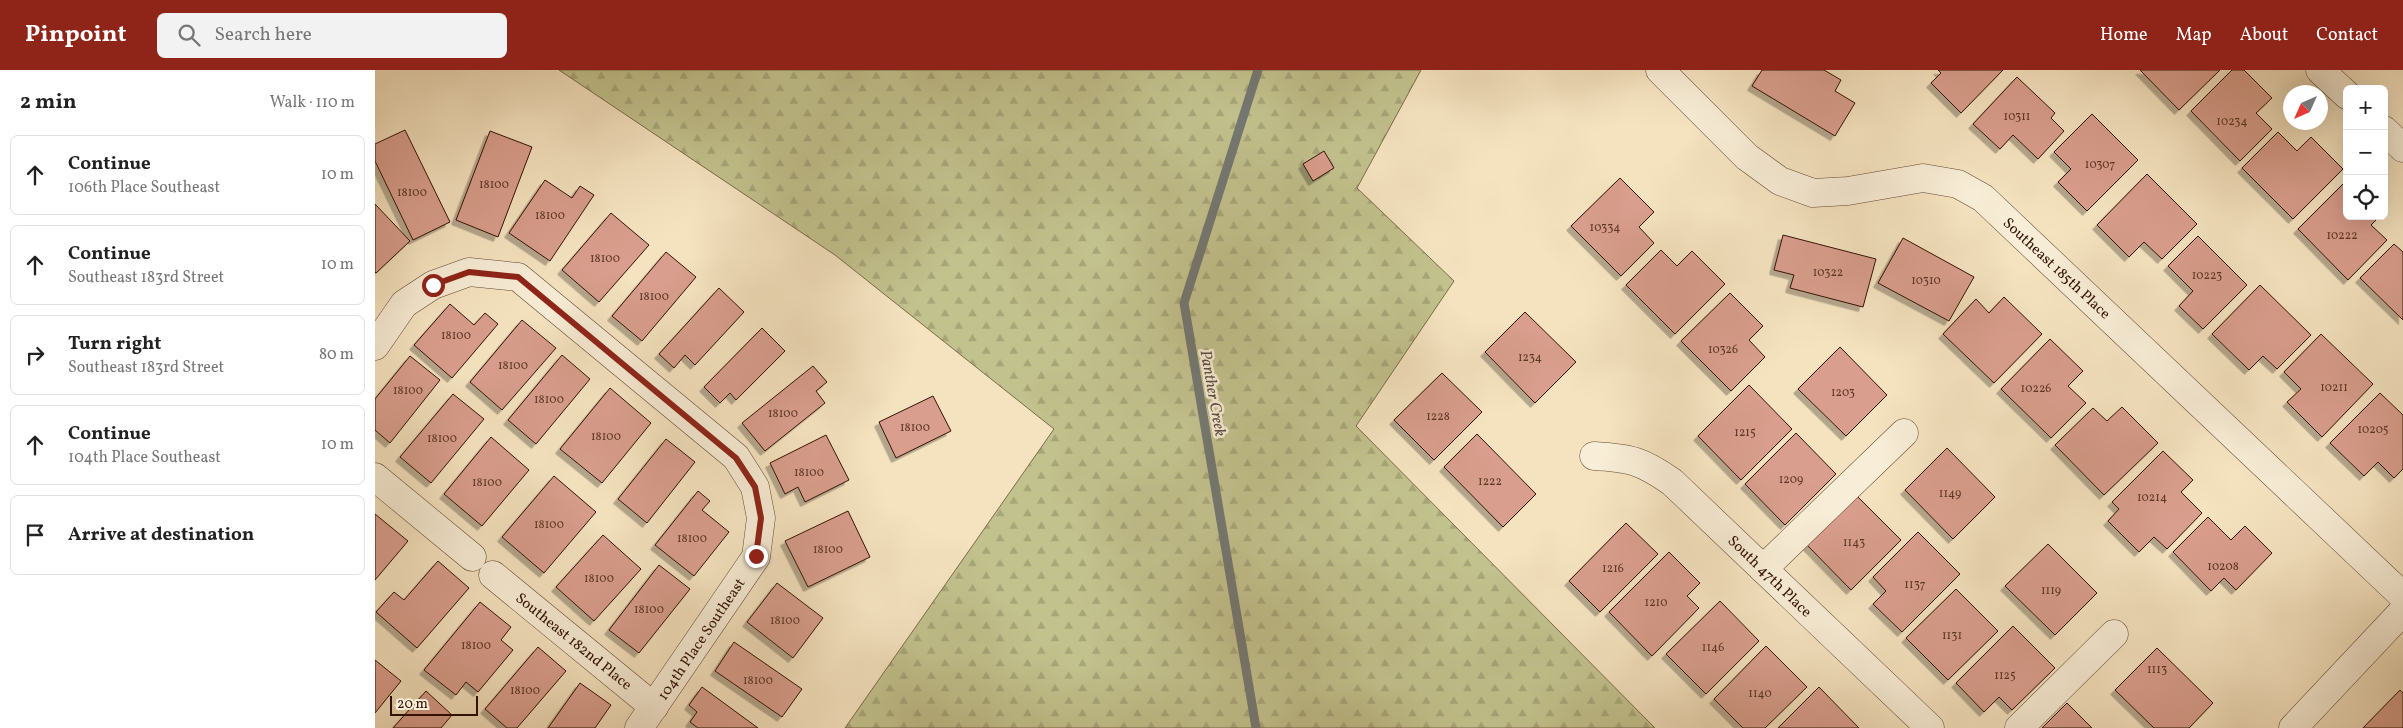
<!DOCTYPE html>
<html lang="en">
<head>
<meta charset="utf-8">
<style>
	body { margin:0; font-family:Vollkorn,serif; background:#f2f2f2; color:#222 }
	.controls { position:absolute; right:15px; top:15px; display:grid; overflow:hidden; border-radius:8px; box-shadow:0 5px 20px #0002 }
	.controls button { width:45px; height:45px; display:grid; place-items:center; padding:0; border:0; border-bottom:1px solid #e0e0e0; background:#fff; color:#222; font:25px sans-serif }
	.compass { position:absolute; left:1908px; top:15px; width:45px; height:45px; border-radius:50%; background:#fff; box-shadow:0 5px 20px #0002; rotate:225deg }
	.scale { position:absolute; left:15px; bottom:12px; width:88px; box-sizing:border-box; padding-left:5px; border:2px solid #331204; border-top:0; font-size:14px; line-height:18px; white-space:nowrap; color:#331204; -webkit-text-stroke:4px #f8edd6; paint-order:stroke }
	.stop { position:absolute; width:15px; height:15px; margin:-11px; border:4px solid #8f2418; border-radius:50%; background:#fff }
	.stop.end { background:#8f2418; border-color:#fff; box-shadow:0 1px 5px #0008 }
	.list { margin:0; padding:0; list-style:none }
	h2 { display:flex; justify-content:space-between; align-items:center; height:65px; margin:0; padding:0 20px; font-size:21px }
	h2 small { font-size:16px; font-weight:400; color:#767676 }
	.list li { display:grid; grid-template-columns:32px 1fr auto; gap:15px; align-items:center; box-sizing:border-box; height:80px; margin:0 10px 10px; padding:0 10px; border:1px solid #e0e0e0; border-radius:8px }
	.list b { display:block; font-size:19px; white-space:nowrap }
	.list p { margin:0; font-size:16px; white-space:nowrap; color:#767676 }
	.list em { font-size:16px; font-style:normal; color:#767676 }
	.icon { flex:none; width:28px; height:28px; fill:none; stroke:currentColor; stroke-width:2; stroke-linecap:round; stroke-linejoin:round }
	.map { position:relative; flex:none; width:2028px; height:658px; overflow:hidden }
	header { display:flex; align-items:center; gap:30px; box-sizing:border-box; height:70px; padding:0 25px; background:#8f2418; color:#fff }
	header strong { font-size:24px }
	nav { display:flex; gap:28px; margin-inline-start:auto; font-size:18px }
	.search { width:350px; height:45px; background:#f2f2f2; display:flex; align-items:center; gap:12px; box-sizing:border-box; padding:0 18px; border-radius:8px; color:#767676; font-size:19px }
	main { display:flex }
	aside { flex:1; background:#fff }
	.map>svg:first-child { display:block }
	.forest { fill:url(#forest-firs); stroke:#7a6a49 }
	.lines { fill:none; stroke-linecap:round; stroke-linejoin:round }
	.stream { stroke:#747872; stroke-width:9 }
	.building { fill:#d99e8d; stroke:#331204; filter:url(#shadow) }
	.minor-casing { stroke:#644633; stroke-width:29 }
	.minor { stroke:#f8edd6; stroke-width:28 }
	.route { stroke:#8f2418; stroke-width:6 }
	.labels { text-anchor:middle; stroke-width:5; stroke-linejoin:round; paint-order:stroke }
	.number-label { font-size:12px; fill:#5c3526 }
	.street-label { font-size:15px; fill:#331204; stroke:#f8edd6 }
	.water-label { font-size:16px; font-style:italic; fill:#594e44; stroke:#f8edd6 }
</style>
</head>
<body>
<header>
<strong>Pinpoint</strong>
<div class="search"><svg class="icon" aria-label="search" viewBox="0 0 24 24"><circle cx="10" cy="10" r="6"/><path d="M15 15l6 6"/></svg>Search here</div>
<nav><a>Home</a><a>Map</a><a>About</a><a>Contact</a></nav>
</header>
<main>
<aside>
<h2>2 min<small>Walk · 110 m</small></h2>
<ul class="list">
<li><svg class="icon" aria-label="ahead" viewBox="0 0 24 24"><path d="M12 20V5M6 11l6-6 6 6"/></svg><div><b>Continue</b><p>106th Place Southeast</p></div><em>10 m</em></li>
<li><svg class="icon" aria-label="ahead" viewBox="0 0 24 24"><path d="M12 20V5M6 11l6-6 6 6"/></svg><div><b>Continue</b><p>Southeast 183rd Street</p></div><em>10 m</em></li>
<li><svg class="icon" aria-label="right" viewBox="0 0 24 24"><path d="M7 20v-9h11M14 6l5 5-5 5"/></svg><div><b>Turn right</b><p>Southeast 183rd Street</p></div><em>80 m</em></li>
<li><svg class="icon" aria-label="ahead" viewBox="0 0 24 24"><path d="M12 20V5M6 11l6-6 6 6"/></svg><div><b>Continue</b><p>104th Place Southeast</p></div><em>10 m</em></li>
<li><svg class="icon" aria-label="arrive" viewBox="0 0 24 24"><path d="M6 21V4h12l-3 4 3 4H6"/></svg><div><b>Arrive at destination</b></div></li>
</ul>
</aside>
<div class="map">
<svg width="2028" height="658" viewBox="0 0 2028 658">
	<defs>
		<pattern id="forest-firs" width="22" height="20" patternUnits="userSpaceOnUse" patternTransform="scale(1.25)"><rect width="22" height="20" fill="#c2c28e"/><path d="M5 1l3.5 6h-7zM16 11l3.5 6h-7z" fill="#a7a679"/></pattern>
		<filter id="shadow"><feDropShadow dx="-4.5" dy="4.5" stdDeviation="0" flood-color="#0004"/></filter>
	</defs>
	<rect width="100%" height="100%" fill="#f5e3c0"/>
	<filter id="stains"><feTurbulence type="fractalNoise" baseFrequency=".004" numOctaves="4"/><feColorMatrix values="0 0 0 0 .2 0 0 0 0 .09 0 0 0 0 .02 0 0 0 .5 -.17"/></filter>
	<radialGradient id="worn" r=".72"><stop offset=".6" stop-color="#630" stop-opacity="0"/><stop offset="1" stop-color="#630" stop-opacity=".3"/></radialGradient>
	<path class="forest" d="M184,0H1046L982,118L1079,211L981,356L1280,658H470L679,359L460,185Z"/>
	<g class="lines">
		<path class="stream" d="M881,658L809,233L883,0"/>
	</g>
	<g class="building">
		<path d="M1387,0H1449L1466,10L1460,21L1480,33L1460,66L1377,16Z"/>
		<path d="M1563,0H1628L1586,43L1556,13L1566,3Z"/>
		<path d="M1765,0H1845L1804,40Z"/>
		<path d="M1857,0H1869L1897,28L1881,43L1897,59L1865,91L1816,41Z"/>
		<path d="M1642,7L1680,43L1676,48L1689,61L1663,89L1638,65L1625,79L1598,54Z"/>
		<path d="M1717,44L1763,90L1712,141L1683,112L1696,99L1679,82Z"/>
		<path d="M30,60L75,152L38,170L0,91V74Z"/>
		<path d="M115,61L157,77L123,167L81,150Z"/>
		<path d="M1903,62L1922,81L1936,67L1968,99L1918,149L1867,98Z"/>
		<path d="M949,81L959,98L938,111L928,94Z"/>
		<path d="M1772,104L1822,154L1787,189L1769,172L1754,187L1722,155Z"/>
		<path d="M1245,108L1279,142L1264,157L1279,173L1246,206L1196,156Z"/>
		<path d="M170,110L197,128L205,116L219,125L175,191L134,163Z"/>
		<path d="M1972,110V146H2005L1996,155L2012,170L1973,210L1923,159Z"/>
		<path d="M0,134L35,171L1,203L0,202Z"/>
		<path d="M236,143L274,175L224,232L187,200Z"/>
		<path d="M1408,165L1501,189L1488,237L1415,218L1419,205L1399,200Z"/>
		<path d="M1823,166L1872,215L1828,259L1804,236L1818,221L1793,196Z"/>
		<path d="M1528,168L1599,207L1574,251L1503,213Z"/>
		<path d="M2019,174L2028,182V250L1985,208Z"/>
		<path d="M1286,180L1302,196L1317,181L1350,214L1300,264L1251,215Z"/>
		<path d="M291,182L321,207L267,271L237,246Z"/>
		<path d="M1885,215L1936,265L1902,299L1888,286L1874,300L1837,264Z"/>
		<path d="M344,218L369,242L320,295L310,285L299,298L284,284Z"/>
		<path d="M1355,223L1388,256L1374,270L1390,287L1356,321L1306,271Z"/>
		<path d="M1629,227L1667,264L1619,313L1568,264L1601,229L1614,243Z"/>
		<path d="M75,234L99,255L110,243L123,254L77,308L39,275Z"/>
		<path d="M1150,242L1201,292L1160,333L1110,282Z"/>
		<path d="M147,250L181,278L127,340L95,312Z"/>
		<path d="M387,258L410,281L361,330L355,323L345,333L329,317Z"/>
		<path d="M1946,264L1998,314L1947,367L1912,332L1926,319L1909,302Z"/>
		<path d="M1675,269L1708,301L1693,316L1711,333L1676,368L1626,319Z"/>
		<path d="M1465,277L1512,325L1471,366L1423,319Z"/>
		<path d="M187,285L215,309L161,374L133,350Z"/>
		<path d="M35,286L65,310L15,373L0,360V329Z"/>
		<path d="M438,296L452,312L441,321L450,333L390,381L367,353Z"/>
		<path d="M1067,303L1107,342L1059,390L1019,350Z"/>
		<path d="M1374,315L1417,359L1366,410L1323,366Z"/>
		<path d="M235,318L276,353L227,413L185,379Z"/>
		<path d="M2005,323L2028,345V399L2019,408L2003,392L1989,406L1955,373Z"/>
		<path d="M78,324L109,349L56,413L25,387Z"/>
		<path d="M558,326L576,361L521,388L504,352Z"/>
		<path d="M1747,337L1783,373L1729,425L1680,375L1718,338L1732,351Z"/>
		<path d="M1421,363L1461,404L1410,455L1370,414Z"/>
		<path d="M1102,364L1161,424L1128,457L1069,397Z"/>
		<path d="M451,365L474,410L430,432L423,417L410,424L395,393Z"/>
		<path d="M116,367L154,400L107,456L69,424Z"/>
		<path d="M291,369L320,392L272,453L243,429Z"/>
		<path d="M1572,378L1620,427L1578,469L1530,420Z"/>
		<path d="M1788,381L1818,410L1806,422L1827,443L1792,479L1779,467L1764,482L1733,451L1744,439L1737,432Z"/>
		<path d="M179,406L221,442L169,503L127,467Z"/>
		<path d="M323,421L335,431L327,440L354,462L319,506L280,475Z"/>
		<path d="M1481,425L1526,470L1476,520L1432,475Z"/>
		<path d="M473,441L495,487L433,517L410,471Z"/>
		<path d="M0,444L33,471L0,510Z"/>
		<path d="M1833,447L1856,470L1870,456L1897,483L1861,520L1849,508L1836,521L1798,482Z"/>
		<path d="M1251,453L1283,484L1225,542L1194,511Z"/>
		<path d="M1543,462L1585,504L1527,562L1498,534L1511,521L1498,507Z"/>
		<path d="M228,465L266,499L219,551L181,517Z"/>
		<path d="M1673,474L1722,523L1680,565L1630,516Z"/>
		<path d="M1294,482L1325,513L1312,526L1324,538L1277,586L1234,542Z"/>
		<path d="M63,491L94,518L42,578L1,542L19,522L29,530Z"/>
		<path d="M284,495L315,519L264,583L234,560Z"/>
		<path d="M402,513L448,548L418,588L372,552Z"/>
		<path d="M1581,519L1623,561L1573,610L1531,568Z"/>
		<path d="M1345,531L1384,571L1331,624L1291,584Z"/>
		<path d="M105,532L136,557L126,570L138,580L103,622L91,612L81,625L49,600Z"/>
		<path d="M1638,556L1680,598L1637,640L1624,627L1609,642L1581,613Z"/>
		<path d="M359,572L427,619L407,647L340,601Z"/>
		<path d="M1391,576L1432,617L1390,658H1368L1339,629Z"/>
		<path d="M163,577L191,601L142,658H132L110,639Z"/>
		<path d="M1782,578L1838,633L1814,658H1779L1740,620Z"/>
		<path d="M0,590L26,611L0,643Z"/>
		<path d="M205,613L236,635L220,658H173Z"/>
		<path d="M327,617L383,658H323L315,652L322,642L314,635Z"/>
		<path d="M1444,617L1484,658H1403Z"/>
		<path d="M2025,620L2028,623V658H1988Z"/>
		<path d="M51,621L77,645L66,658H18Z"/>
		<path d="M1692,633L1717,658H1667Z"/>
	</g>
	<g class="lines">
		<defs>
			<g id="minor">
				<path d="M1285,0L1372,87L1405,111L1438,123L1473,121L1548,108L1583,114L1608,128L2028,526"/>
				<path d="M1945,0L1972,25"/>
				<path d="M2009,60L2028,78"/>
				<path d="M0,276L29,234L58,215L94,202L143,207L361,387L380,417L386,448L381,487L264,658"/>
				<path d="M1219,386C1256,388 1267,391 1297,412L1555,658"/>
				<path d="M0,407L97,487"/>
				<path d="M1388,499L1529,363"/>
				<path d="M118,505L279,637"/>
				<path d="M1644,658L1739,564"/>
				<path d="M1918,658L2028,541"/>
			</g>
		</defs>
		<use href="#minor" class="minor-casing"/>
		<use href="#minor" class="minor"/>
	</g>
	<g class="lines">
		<path class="route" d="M58,215L94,202L143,207L361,388L380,417L386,448L381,486"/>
	</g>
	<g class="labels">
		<g class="number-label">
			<text x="1642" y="50">10311</text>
			<text x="1857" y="55">10234</text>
			<text x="1725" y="98">10307</text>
			<text x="119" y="118">18100</text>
			<text x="37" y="126">18100</text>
			<text x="175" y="149">18100</text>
			<text x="1230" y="161">10334</text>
			<text x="1967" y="169">10222</text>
			<text x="230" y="192">18100</text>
			<text x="1453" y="206">10322</text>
			<text x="1832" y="209">10223</text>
			<text x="1551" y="214">10310</text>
			<text x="279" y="230">18100</text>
			<text x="81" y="269">18100</text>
			<text x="1348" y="283">10326</text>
			<text x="1155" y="291">1234</text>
			<text x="138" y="299">18100</text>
			<text x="1959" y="321">10211</text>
			<text x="1661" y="322">10226</text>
			<text x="33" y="324">18100</text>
			<text x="1468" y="326">1203</text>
			<text x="174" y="333">18100</text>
			<text x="408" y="347">18100</text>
			<text x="1063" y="350">1228</text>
			<text x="540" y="361">18100</text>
			<text x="1998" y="363">10205</text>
			<text x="1370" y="366">1215</text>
			<text x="231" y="370">18100</text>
			<text x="67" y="372">18100</text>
			<text x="434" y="406">18100</text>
			<text x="1416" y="413">1209</text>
			<text x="1115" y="415">1222</text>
			<text x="112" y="416">18100</text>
			<text x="1575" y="427">1149</text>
			<text x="1777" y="431">10214</text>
			<text x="174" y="458">18100</text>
			<text x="317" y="472">18100</text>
			<text x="1479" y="476">1143</text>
			<text x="453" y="483">18100</text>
			<text x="1848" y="500">10208</text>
			<text x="1238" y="502">1216</text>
			<text x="224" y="512">18100</text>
			<text x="1540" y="518">1137</text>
			<text x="1676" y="524">1119</text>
			<text x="1281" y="536">1210</text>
			<text x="274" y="543">18100</text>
			<text x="410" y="554">18100</text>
			<text x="1577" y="569">1131</text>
			<text x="101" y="579">18100</text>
			<text x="1338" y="581">1146</text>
			<text x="1782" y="603">1113</text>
			<text x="1630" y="609">1125</text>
			<text x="383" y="614">18100</text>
			<text x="150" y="624">18100</text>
			<text x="1385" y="627">1140</text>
		</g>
		<g class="street-label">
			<text transform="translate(1682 198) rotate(43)" y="5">Southeast 185th Place</text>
			<text transform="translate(1395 506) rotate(44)" y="5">South 47th Place</text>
			<text transform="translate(326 569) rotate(-56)" y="5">104th Place Southeast</text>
			<text transform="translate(199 571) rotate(39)" y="5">Southeast 182nd Place</text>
		</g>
		<g class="water-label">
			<text transform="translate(839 323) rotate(80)" y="6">Panther Creek</text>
		</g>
	</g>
	<rect width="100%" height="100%" filter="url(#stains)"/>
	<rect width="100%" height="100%" fill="url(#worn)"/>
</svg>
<div class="controls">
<button>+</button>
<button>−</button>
<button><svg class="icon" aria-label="locate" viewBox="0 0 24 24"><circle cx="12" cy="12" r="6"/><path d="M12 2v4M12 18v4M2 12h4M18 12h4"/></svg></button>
</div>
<svg class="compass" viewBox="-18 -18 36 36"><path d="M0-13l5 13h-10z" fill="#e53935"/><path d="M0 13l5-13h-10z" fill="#767676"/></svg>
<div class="scale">20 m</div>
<div class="stop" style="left:58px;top:215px"></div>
<div class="stop end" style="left:381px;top:486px"></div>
</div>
</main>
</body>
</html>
